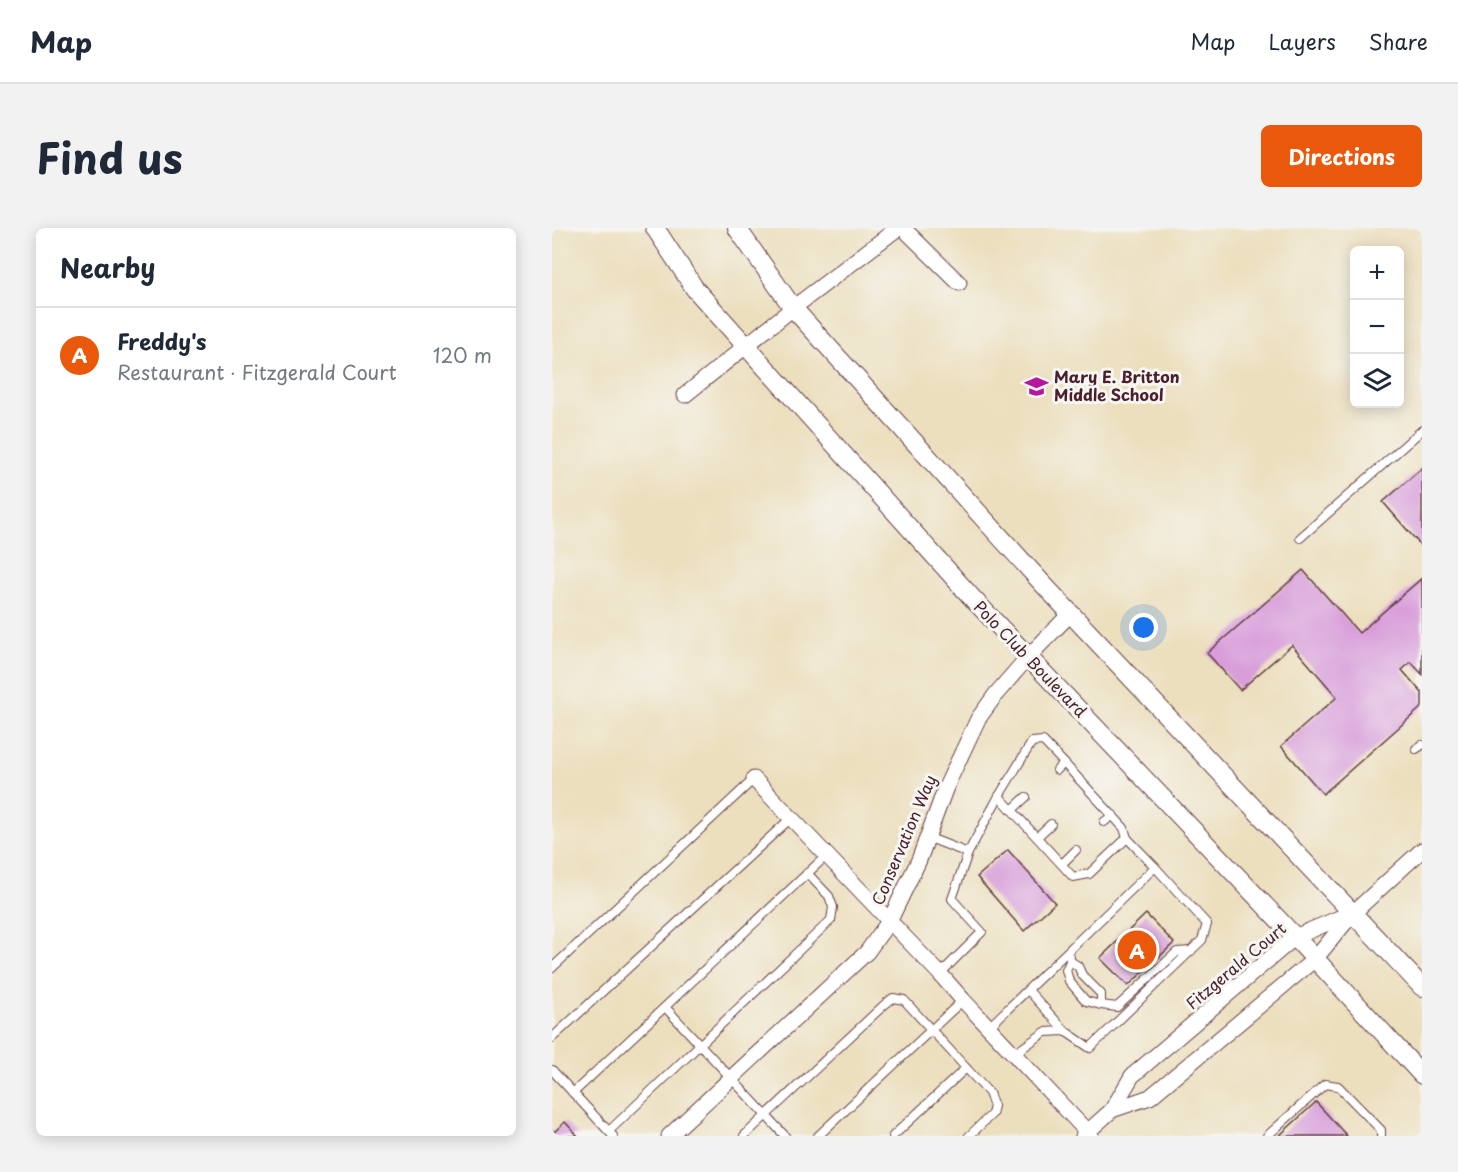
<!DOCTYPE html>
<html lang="en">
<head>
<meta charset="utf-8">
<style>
	body { margin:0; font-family:"Playpen Sans",sans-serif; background:#f2f2f3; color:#1f2937 }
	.controls { position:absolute; right:18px; top:18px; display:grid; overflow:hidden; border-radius:9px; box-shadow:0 3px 15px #0003 }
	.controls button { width:54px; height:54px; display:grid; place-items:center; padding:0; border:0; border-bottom:2px solid #e0e1e3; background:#fff; color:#1f2937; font:30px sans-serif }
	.you { position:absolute; left:592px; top:400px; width:21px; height:21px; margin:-15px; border:4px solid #fff; border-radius:50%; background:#1a73e8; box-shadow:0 0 0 9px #1a73e833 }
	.badge { display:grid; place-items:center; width:39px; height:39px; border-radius:50%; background:#ea580c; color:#fff; font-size:20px; font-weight:700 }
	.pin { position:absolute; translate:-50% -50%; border:3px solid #fff; box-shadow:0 2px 6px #0006 }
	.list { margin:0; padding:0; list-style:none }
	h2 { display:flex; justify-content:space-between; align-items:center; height:78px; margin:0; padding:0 24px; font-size:26px }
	h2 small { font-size:20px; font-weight:400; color:#747a83 }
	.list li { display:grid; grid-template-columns:39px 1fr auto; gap:18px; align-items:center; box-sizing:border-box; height:96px; padding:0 24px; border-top:2px solid #e0e1e3 }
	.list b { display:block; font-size:22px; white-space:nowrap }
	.list p { margin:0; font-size:20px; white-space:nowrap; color:#747a83 }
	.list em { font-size:20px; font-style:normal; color:#747a83 }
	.icon { flex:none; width:33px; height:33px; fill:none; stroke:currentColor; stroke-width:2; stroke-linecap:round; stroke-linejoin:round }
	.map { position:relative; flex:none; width:870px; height:908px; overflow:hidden; border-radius:9px }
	header { display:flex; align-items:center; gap:36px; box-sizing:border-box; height:84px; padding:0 30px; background:#fff; border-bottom:2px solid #e0e1e3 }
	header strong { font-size:28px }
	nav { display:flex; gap:33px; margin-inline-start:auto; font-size:21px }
	.intro { display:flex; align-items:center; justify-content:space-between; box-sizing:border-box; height:144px; padding:0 36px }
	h1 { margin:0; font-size:42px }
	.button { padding:15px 27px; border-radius:9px; background:#ea580c; color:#fff; font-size:21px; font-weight:700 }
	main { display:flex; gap:36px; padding:0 36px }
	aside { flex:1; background:#fff; border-radius:9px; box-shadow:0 3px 15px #0003 }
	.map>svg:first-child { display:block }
	.building { fill:#d89eda }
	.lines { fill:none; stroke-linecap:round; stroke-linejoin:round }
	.service-casing { stroke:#623c41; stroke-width:10 }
	.minor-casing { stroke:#623c41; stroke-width:17 }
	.tertiary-casing { stroke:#623c41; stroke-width:20 }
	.service { stroke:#fff; stroke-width:8 }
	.minor { stroke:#fff; stroke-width:15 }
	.tertiary { stroke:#fff; stroke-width:18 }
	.labels { text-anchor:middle; stroke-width:6; stroke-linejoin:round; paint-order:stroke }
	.poi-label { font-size:16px; font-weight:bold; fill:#4a1f2b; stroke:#f6f6f2; text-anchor:start }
	.street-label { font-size:16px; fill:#4a1f2b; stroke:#f6f6f2 }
</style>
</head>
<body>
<header>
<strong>Map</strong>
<nav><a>Map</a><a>Layers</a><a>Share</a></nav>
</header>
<div class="intro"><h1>Find us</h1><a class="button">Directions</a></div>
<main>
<aside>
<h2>Nearby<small></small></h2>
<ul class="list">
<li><span class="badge">A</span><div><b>Freddy's</b><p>Restaurant · Fitzgerald Court</p></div><em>120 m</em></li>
</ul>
</aside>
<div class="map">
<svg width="870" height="908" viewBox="0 0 870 908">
	<rect width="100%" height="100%" fill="#f6f6f2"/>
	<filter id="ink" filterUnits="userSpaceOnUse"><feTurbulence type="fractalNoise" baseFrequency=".0167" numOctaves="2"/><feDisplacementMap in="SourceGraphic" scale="12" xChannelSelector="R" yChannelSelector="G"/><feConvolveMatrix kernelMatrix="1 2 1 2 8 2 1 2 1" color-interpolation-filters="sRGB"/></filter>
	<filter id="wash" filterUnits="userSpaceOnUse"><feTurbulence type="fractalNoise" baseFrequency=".008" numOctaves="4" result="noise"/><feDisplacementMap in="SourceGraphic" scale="24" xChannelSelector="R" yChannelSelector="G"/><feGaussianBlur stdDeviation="1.35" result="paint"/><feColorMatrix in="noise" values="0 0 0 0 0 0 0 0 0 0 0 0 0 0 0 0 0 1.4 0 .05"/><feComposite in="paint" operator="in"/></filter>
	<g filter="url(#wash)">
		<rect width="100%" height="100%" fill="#ecdfbe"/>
		<g id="blocks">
			<g class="building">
				<path d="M870,240V319L831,274Z"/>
				<path d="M751,342L807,405L870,350V446L859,434L850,442L870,465V479L771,566L729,518L785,469L740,417L688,462L655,425Z"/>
				<path d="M456,622L503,675L472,703L425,649Z"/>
				<path d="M594,686L622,715L576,758L548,730Z"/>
				<path d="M764,874L795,908H727Z"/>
				<path d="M13,894L26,908H0V902L2,904Z"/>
			</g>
		</g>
	</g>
	<g filter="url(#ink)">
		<use href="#blocks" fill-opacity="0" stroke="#623c41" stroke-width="1.5"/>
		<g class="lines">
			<defs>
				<g id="service">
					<path d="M748,310L870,202"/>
					<path d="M864,521L870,517"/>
					<path d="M505,542L512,535L572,600L575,610L603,639"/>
					<path d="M447,568L521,649L537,646L575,610"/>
					<path d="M460,582L474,569"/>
					<path d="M552,594L561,587"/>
					<path d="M375,609L416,625"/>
					<path d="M485,609L499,596"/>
					<path d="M510,636L524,622"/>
					<path d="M518,729V733L526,738L530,747L549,766V777"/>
					<path d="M518,733L514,742L517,753L534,773L549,777L565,779L625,724L639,723"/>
					<path d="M0,740L202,551"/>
					<path d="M388,746L430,704L400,671L416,625L447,568L480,514L491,513L512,535"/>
					<path d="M476,762L513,803"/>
					<path d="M113,779L233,908"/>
					<path d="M437,799L603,639L655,696L650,712L538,820L513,803L493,804L462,826"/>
					<path d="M0,810L239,590"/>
					<path d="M0,842L61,908"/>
					<path d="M21,865L275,627"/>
					<path d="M57,903L279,692L281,679L277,668L255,645"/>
					<path d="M192,908L332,777L341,770L352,772L437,865L442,878L440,886L417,908"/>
					<path d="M266,908L411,772"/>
					<path d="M341,908L414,840"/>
					<path d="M715,908L773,856L786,858L829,902V908"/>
				</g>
				<g id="minor">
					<path d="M351,0L407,55"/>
					<path d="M133,167L241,80L346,0"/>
					<path d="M202,551L388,746L411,772L539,908"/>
					<path d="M560,882L598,869L763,731L801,685L870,622"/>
					<path d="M117,908L315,724L338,692L367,632L394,559L426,491L444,466L476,429L518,386"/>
					<path d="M531,908L560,882L580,848L743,709L799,685"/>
				</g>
				<g id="tertiary">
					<path d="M103,0L143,61L422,372L743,709L870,847"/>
					<path d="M185,0L241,80L490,355L870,759"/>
				</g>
			</defs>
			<use href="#service" class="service-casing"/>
			<use href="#minor" class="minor-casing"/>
			<use href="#tertiary" class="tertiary-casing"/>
			<use href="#service" class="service"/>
			<use href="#minor" class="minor"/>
			<use href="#tertiary" class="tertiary"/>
		</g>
	</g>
	<defs>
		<symbol id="school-bare" viewBox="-9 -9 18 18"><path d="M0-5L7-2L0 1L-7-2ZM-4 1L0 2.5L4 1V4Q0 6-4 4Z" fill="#b5179e" stroke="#f6f6f2" stroke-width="2.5" paint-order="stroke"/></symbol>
	</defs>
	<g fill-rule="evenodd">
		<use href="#school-bare" x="468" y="142" width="33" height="33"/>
	</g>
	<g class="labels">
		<g class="poi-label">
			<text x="502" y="155">Mary E. Britton<tspan x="502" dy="18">Middle School</tspan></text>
		</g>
		<g class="street-label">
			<text transform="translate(478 431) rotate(46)" y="6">Polo Club Boulevard</text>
			<text transform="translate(352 612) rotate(-67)" y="6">Conservation Way</text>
			<text transform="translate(684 738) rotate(-40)" y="6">Fitzgerald Court</text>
		</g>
	</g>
</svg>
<div class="controls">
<button>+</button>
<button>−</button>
<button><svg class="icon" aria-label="layers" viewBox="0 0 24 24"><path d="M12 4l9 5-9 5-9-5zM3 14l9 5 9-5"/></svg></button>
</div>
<div class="you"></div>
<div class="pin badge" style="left:585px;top:722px">A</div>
</div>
</main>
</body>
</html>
